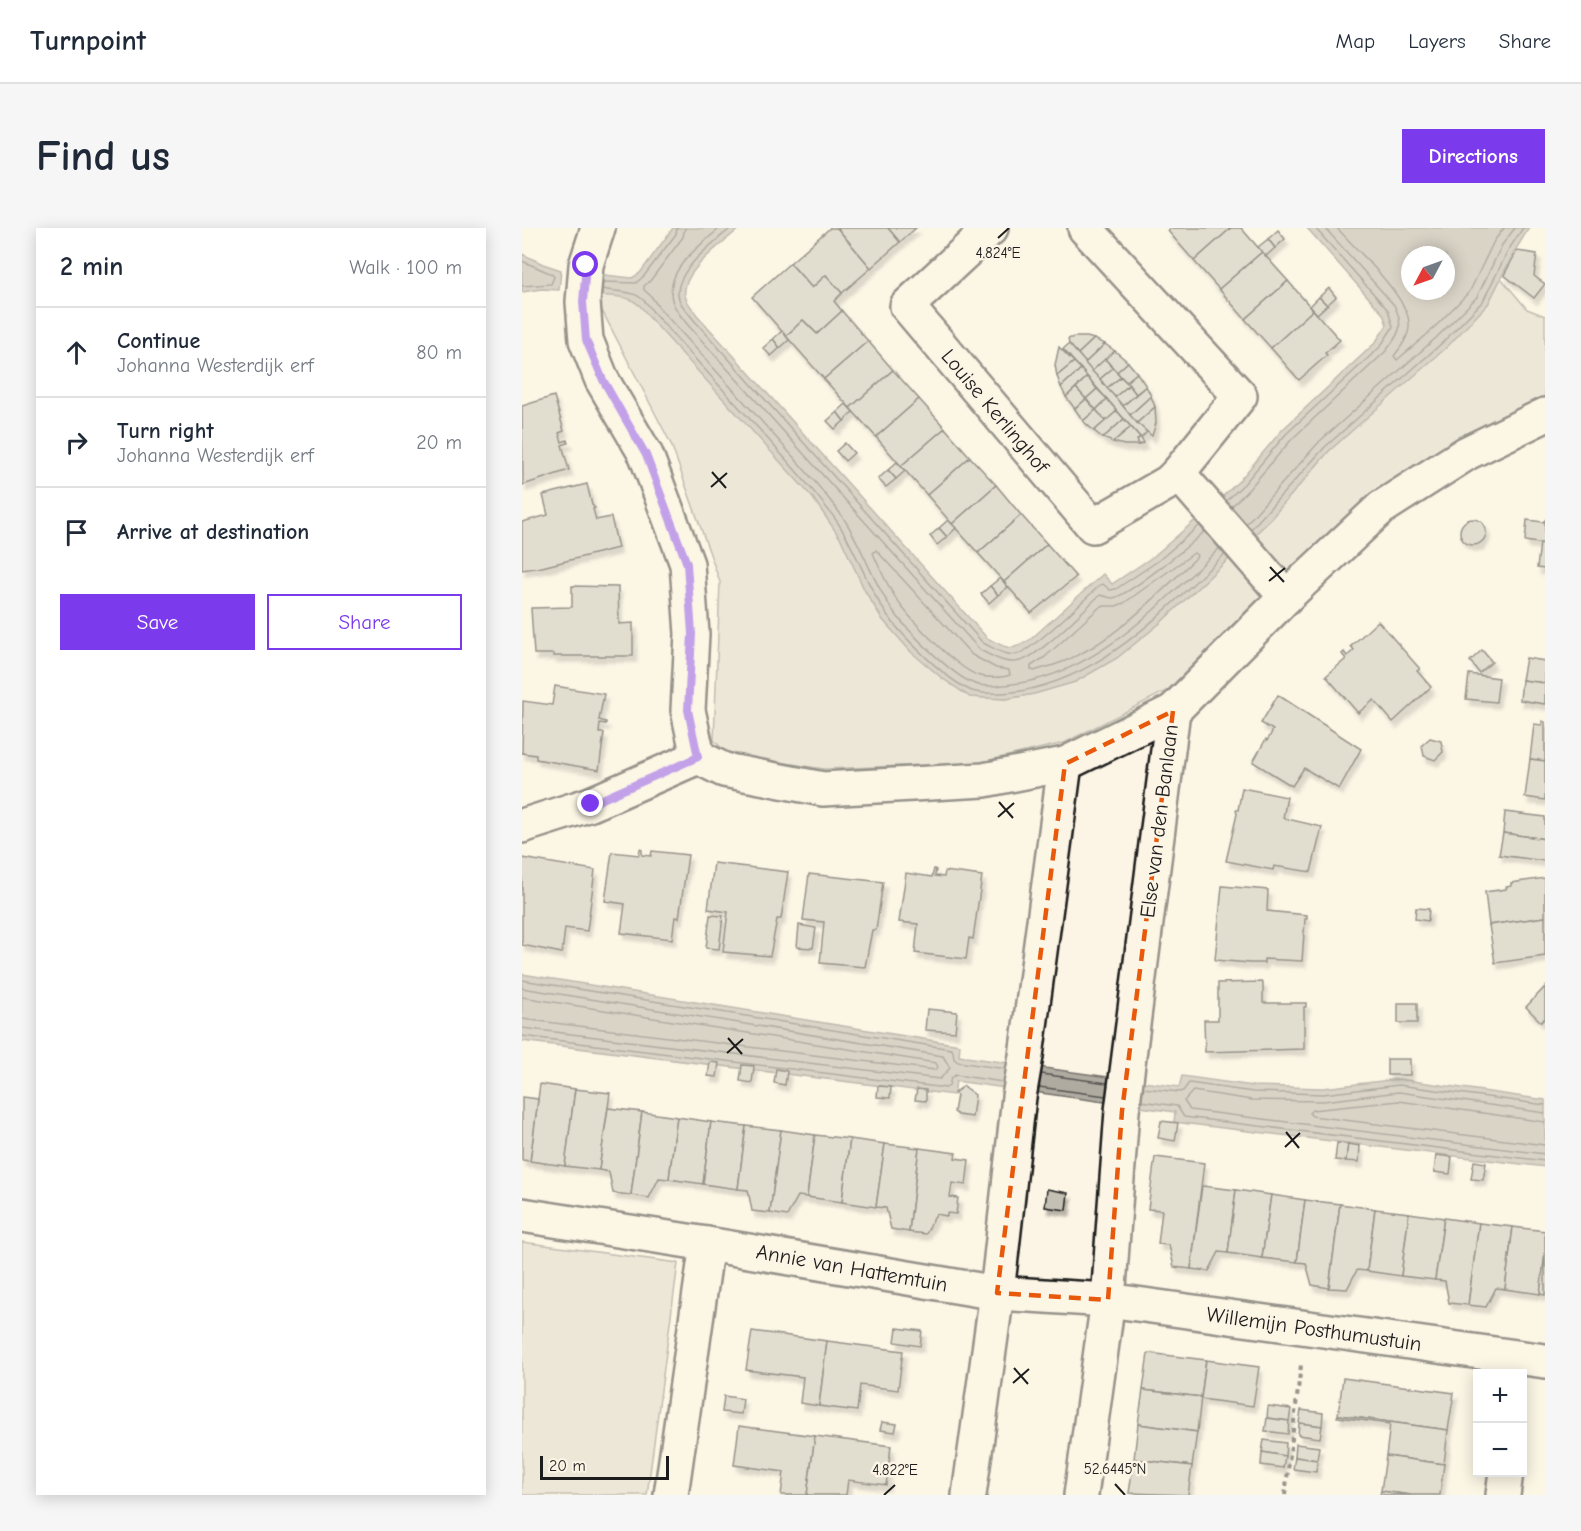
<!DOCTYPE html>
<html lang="en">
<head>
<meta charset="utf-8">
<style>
	body { margin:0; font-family:"Comic Neue",sans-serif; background:#f6f6f7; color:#1f2937 }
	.controls { position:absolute; right:18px; bottom:18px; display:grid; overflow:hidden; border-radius:0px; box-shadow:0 3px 15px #0003 }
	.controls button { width:54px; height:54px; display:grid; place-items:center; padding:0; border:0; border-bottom:2px solid #e0e1e3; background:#fff; color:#1f2937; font:30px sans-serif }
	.compass { position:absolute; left:879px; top:18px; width:54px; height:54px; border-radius:50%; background:#fff; box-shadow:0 3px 15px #0003; rotate:229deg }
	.scale { position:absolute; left:18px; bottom:15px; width:129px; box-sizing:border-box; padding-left:6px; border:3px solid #1c1c1c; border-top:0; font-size:16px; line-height:21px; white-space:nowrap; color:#1c1c1c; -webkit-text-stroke:4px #fcf5e5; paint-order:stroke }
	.stop { position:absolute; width:18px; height:18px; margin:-14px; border:4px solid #7c3aed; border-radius:50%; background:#fff }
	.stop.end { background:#7c3aed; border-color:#fff; box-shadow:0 2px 6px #0008 }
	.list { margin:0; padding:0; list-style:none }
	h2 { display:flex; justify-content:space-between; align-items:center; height:78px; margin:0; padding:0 24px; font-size:26px }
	h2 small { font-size:20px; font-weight:400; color:#747a83 }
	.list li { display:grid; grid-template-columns:39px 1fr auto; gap:18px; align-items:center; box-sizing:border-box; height:90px; padding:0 24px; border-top:2px solid #e0e1e3 }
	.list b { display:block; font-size:22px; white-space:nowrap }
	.list p { margin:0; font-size:20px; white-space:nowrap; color:#747a83 }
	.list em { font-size:20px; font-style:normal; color:#747a83 }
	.actions { display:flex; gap:12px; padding:18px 24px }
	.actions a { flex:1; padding:14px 0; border:2px solid #7c3aed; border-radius:0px; text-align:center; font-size:21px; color:#7c3aed }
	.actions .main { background:#7c3aed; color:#fff }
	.icon { flex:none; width:33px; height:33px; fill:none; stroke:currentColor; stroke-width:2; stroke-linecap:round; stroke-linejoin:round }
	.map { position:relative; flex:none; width:1023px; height:1267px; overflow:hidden; border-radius:0px }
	header { display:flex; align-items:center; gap:36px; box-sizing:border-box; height:84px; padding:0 30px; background:#fff; border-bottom:2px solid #e0e1e3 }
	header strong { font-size:28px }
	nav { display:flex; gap:33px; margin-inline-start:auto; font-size:21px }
	.intro { display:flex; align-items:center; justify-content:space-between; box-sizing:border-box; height:144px; padding:0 36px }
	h1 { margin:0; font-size:42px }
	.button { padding:15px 27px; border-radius:0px; background:#7c3aed; color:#fff; font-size:21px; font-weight:700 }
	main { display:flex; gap:36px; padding:0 36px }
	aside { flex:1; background:#fff; border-radius:0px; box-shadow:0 3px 15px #0003 }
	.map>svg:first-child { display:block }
	.green { fill:#dbd5c8; stroke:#7c7872; stroke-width:1.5 }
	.water { fill:#b0aba1; stroke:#75726c; stroke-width:1.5; fill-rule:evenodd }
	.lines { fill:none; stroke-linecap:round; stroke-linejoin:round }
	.shore { stroke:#575551; stroke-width:1.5 }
	.building { fill:#c4c0b3; stroke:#1c1c1c; stroke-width:1.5; filter:url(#shadow) }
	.street-casing { stroke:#1c1c1c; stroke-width:38 }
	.path { stroke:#1c1c1c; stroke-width:4; stroke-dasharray:4.5 4.5; stroke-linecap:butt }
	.street { stroke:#fcf5e5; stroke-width:33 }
	.route { stroke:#7c3aed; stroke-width:8 }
	.marked { fill:none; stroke:#e8590c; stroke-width:4.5; stroke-dasharray:12 8; stroke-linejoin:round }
	.ticks { fill:none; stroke:#1c1c1c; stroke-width:2 }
	.labels { text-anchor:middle; stroke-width:5; stroke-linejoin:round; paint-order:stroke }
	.street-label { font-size:21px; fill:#1c1c1c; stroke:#fcf5e5 }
	.ticks-label { font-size:15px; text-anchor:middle; fill:#1c1c1c; stroke:#fcf5e5; stroke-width:5; stroke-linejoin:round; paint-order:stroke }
</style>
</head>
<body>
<header>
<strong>Turnpoint</strong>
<nav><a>Map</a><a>Layers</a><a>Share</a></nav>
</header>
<div class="intro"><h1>Find us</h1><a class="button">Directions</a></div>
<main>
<aside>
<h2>2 min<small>Walk · 100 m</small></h2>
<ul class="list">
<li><svg class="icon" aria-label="ahead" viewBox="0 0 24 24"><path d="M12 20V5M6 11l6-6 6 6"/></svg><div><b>Continue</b><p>Johanna Westerdijk erf</p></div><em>80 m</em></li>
<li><svg class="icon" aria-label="right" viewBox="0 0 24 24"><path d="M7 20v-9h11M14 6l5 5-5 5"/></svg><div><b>Turn right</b><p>Johanna Westerdijk erf</p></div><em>20 m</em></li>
<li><svg class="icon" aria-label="arrive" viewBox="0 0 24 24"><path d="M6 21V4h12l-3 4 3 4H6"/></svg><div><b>Arrive at destination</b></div></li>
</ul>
<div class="actions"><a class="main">Save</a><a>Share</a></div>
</aside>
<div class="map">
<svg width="1023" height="1267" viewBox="0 0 1023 1267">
	<defs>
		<filter id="shadow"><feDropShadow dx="3.5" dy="6" stdDeviation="1.5" flood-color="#0004"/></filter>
	</defs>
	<rect width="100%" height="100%" fill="#fcf5e5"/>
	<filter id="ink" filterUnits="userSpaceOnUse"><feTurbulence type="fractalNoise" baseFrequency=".0167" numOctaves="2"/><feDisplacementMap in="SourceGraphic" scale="12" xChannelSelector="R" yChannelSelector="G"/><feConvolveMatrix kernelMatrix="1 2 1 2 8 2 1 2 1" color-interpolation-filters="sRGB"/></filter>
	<g filter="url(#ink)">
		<g class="green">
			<path d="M110,50L291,270L319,311L343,363L361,392L390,424L420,450L448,469L484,471L512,466L553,454L595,430L637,396L744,296L807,223L966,76L979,50L1005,81L1023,88V175L891,238L755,357L646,462L542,515L455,535L302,541L205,526L192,512L198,354L149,216L72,67Z"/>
			<path d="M0,1014L156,1035L125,1267H0Z"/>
		</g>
		<g class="water">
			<path d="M151,0H218C202,14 159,44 163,67C164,74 171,81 175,87L465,410C485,420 488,425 509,411L581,346L590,356L632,328L701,268L718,252L760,202L853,115L865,97L861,86L785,0H1007L992,24L966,76L925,119L807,223L744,296L637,396L595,430L553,454L512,466L484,471L448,469L420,450L389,424L361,392L343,363L319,311L291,270L126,88C112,65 96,69 72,67L74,46L110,50L118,45ZM888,27H924V63H888Z"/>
			<path d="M0,26L21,36L39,42L37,62L19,61L0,64Z"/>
			<path d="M0,746L438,817L437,828L657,859L660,848L731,858L801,860L877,851L1023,872V939L652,894L653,884L434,853L432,867L0,813Z"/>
		</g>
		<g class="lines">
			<g class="shore">
				<path d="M163,0L161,9L128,53L122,58V62L129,68L137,80C172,118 206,156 241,195C268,225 296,255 320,288C341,318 350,354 372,384C386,403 430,448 453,456C466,460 485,457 498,455C581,441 638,375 698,320"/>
				<path d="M198,0C178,18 143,41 150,72C152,81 160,89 165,96L458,422C470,428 484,437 498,433C517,429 561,382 578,367C582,368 587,370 591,370C606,368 669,316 683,303"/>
				<path d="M209,0C192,15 149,45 157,71C159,78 167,85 171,91L461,415C472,420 484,429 496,426C511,422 564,370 578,357L581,356L588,362L594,361L636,333L678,297"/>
				<path d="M815,0C833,20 886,69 887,95C888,108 879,119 872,128L875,132L909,103L948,63L972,13L982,0"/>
				<path d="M0,33L30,46L32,49L29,56L0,58"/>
				<path d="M81,54L114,55L122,48L154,6L155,0"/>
				<path d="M80,61C105,66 116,60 131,84C167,124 202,163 238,202C264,232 291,260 314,292C335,322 344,358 366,388C381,409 425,453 450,463C462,467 486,465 499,463C584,448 642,382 703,326"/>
				<path d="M704,273L722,256L764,206L858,119L871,99L866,82L793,0"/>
				<path d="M709,279L727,261L770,211L863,124C877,107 883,98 872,77L803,0"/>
				<path d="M724,296L798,213L915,109L955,69L980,17L993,0"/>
				<path d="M729,301L803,219L920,115L961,73L987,21L1001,0"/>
				<path d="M354,322L450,427L474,440L487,442L488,447C480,450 464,450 455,447C434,439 394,397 380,379C367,362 359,344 351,325Z"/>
				<path d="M672,325L675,327L674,330C635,367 594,412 543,433C533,437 522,440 512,443L509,441V438L523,429L579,378H594L602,375Z"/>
				<path d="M0,752L429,821L431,823L432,831L436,834L484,841"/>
				<path d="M0,760L421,828L428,840L418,851L0,800"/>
				<path d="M0,769L414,835L416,839L413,842L0,791"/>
				<path d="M0,808L424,860L427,858L429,850L434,847L481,854"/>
				<path d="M519,846L585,855"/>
				<path d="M517,859L584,868"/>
				<path d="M621,860L657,864L661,863L667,855L731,864L801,866L877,857L1023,877"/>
				<path d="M619,873L655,878L662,889L1023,933"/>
				<path d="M1023,885L877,864L801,873L730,872L671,863L662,873L668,882L1023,926"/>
				<path d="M1023,894L877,873L790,882L787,885L790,888L1023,917"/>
			</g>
		</g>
		<g class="building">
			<path d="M315,0H366L378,14L349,40Z"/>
			<path d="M315,0L349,40L320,65L304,47L290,60L268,35L308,0Z"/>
			<path d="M366,0H394L378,14Z"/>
			<path d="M650,0H709L672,33L646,3Z"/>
			<path d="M709,0H719L740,24L697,61L672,33Z"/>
			<path d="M756,2L763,11L753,20L746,11Z"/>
			<path d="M746,11L753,20L744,28L736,19Z"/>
			<path d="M995,23L1015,26L1012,48L1023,56L1012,70L982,47Z"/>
			<path d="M740,24L766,53L723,91L697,61Z"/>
			<path d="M268,35L290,60L304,47L320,65L312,73L320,83L295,106L281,92L264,108L230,69Z"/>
			<path d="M766,53L791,82L749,120L723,91Z"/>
			<path d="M807,60L814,69L805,77L797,69Z"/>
			<path d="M797,69L805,77L795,86L788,78Z"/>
			<path d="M791,82L818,112L803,125L805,127L777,152L749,120Z"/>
			<path d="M320,83L346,113L302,151L264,108L281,92L295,106Z"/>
			<path d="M260,103L267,112L258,120L251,111Z"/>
			<path d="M552,109H565L572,111L556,126L547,116L546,111Z"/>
			<path d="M251,111L258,120L249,128L241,120Z"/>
			<path d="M572,111L583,116L563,135L556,126Z"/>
			<path d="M346,113L371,142L328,180L302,151Z"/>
			<path d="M547,116L625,204L619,210L622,215L617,217L615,212L618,209L541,121Z"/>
			<path d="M583,116L593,123L570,143L563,135Z"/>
			<path d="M537,119L552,134L535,148L533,137Z"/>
			<path d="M593,123L606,134L595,144L583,131Z"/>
			<path d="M583,131L591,140L578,151L570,143Z"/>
			<path d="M552,134L559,141L539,159L535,148Z"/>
			<path d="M606,134L615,145L604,154L595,144Z"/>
			<path d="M591,140L599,149L585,160L578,151Z"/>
			<path d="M559,141L565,149L544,169L539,159Z"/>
			<path d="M371,142L397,171L354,209L328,180Z"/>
			<path d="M615,145L624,158L614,166L604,154Z"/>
			<path d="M565,149L575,161L564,171L554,160Z"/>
			<path d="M599,149L607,157L593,169L585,160Z"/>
			<path d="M607,157L614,166L601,178L593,169Z"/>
			<path d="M624,158L629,168L608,187L601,178Z"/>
			<path d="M554,160L564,171L553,181L544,169Z"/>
			<path d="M575,161L585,171L574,182L564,171Z"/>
			<path d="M32,168L42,203L37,205L40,214L45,212L46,215L40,217L47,242L1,257L0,178Z"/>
			<path d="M629,168L633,179L615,195L608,187Z"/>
			<path d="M397,171L423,200L379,238L354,209Z"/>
			<path d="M564,171L574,182L561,193L553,181Z"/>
			<path d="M585,171L595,183L584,193L574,182Z"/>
			<path d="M324,176L331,184L322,193L315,184Z"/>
			<path d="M633,179L634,195L630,208L615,195Z"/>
			<path d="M574,182L584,193L572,203L561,193Z"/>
			<path d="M595,183L602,191L581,210L572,203Z"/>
			<path d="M315,184L322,193L313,201L305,193Z"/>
			<path d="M602,191L609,199L591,214L581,210Z"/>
			<path d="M609,199L618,209L615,212L617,217H602L591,214Z"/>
			<path d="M423,200L448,229L405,267L379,238Z"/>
			<path d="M323,215L332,225L323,233L314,223Z"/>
			<path d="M448,229L474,257L430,296L405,267Z"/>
			<path d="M375,234L383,243L374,251L366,242Z"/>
			<path d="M366,242L374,251L364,259L356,251Z"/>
			<path d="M65,256L70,277L73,280L71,281L74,292L89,289L96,320L20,339L0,342V294L26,287L21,267Z"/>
			<path d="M474,257L499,287L456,325L430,296Z"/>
			<path d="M499,287L525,316L482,354L456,325Z"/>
			<circle cx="951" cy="304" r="13"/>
			<path d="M426,292L434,300L425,309L417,300Z"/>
			<path d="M1005,292L1021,294L1023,292V316L1003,313Z"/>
			<path d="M417,300L425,309L415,317L408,308Z"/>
			<path d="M1018,315L1023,316V341L1015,340Z"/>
			<path d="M525,316L554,349L509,385L482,354Z"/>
			<path d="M478,350L486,359L476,367L468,358Z"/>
			<path d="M50,358L96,359L97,396L111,395V428H31L32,426H12L9,380L50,379Z"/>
			<path d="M468,358L476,367L467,375L459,366Z"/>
			<path d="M856,393L898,441L895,443L909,459L871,494L852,472L836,485L804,448L824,431L820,426L822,424L825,428L832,422L829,418Z"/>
			<path d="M960,422L970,434L957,445L948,433Z"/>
			<path d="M1004,430L1023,433V455L1000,452Z"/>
			<path d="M947,446L977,450L974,474L944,471Z"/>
			<path d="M1000,452L1023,455V476L998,472Z"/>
			<path d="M33,458L82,466L77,492L84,494V496L78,495L77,505H82L77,542L14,531V527L0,525L1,473L30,477Z"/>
			<path d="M756,467L839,521L817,561L782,540L770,558L731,534L744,511L745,513L751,502L739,495Z"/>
			<path d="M1020,493L1023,494V533L1008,531L1012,496L1020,497Z"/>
			<path d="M908,510L919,513L921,524L913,532L902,528L900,517Z"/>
			<path d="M1008,531L1023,533V572L1003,569Z"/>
			<path d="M720,560L765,569L761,590L800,599L789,644L752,638L751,642L704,633L715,586L714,582H716Z"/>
			<path d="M983,584L1023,589V611L981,605Z"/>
			<path d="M981,605L1023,611V633L977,627Z"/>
			<path d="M118,621L120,622V627L129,628L130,623L166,627L157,690L153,689L150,711L99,705L103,676L83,673L90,624L117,627Z"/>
			<path d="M0,630L73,642L65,703L43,700L40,725L0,717Z"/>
			<path d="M192,635L266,644L259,691H255L248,728L201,724L206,684L186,681Z"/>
			<path d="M412,641L414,642L413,648L422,649L423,643L460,648L451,711L447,710L444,731L393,725L396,696L377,694L384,645L410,649Z"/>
			<path d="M287,646L361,654L354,702H350L343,739L298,735L302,694L281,692Z"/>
			<path d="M1023,650V689L967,697L963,664L984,661V659L989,658V655Z"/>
			<path d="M700,658L746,662L745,683L785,687V691H783L780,733L742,731V735H728L693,732Z"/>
			<path d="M894,680L907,681L906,693L893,691Z"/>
			<path d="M188,687L201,688L197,721L184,720Z"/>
			<path d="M1023,689V728L973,735L967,697Z"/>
			<path d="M277,697L294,700L291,720L275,719Z"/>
			<path d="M741,754V775H784V779H782V821L683,824L682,792H696V755Z"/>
			<path d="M1023,759V790L1019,794L1004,779Z"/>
			<rect x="876" y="775" width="19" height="20"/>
			<path d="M405,781L435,784L433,804L403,802Z"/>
			<rect x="865" y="831" width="23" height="16"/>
			<path d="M188,834L197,835L195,849L186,848Z"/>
			<path d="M220,837L232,838L230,855L218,853Z"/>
			<path d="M254,841L265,843L263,857L252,855Z"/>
			<path d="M18,856L53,861L43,938L8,933Z"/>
			<path d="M356,858L369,859L368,870L355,869Z"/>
			<path d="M442,858L453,867L450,889L436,887L432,884L435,867L432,865Z"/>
			<path d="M53,861L88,865L77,942L43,938Z"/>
			<path d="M395,861L404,862V873L393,872Z"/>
			<path d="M0,869L16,871L8,933L0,932Z"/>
			<path d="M86,880L120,884L109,967L91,965L87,944L77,942Z"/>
			<path d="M120,884L155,889L147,951L137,950L127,970L109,967Z"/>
			<path d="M155,889L189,894L181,956L147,951Z"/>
			<path d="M639,893L656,895L653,913L636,910Z"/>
			<path d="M189,894L224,898L216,961L181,956Z"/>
			<path d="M224,898L259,902L248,985L230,983L226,962L216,961Z"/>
			<path d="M259,902L293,907L285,969L276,968L265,988L248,985Z"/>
			<path d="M293,907L328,911L320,974L285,969Z"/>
			<path d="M328,911L363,916L354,979L320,974Z"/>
			<path d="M815,915L826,916L824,933L813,932Z"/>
			<path d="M363,916L397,920L387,1004L369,1001L364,980L354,979Z"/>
			<path d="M826,916L838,918L837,934L824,933Z"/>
			<path d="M397,920L434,925L433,930L447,932L444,957L430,955L428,969L436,970L434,986L425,985V988L414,986L404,1006L387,1004Z"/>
			<path d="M914,927L930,929L928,946L912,944Z"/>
			<path d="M633,929L682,935L669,1041L652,1039L647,1017L636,1016L640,982L626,981Z"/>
			<path d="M952,933L964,935L961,952L949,951Z"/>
			<path d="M680,958L714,962L706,1025L697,1024L687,1043L669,1041Z"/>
			<path d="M525,961L546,965L544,982L523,979Z"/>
			<path d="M714,962L749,967L740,1030L706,1025Z"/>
			<path d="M749,967L783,972L775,1034L740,1030Z"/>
			<path d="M783,972L818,976L807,1060L790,1057L784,1035L775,1034Z"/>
			<path d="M818,976L853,981L845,1043L835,1042L825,1061L807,1060Z"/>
			<path d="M853,981L887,985L879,1048L845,1043Z"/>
			<path d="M887,985L922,990L913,1052L879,1048Z"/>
			<path d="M922,990L957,995L946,1077L927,1075L923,1053L913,1052Z"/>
			<path d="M957,995L991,999L983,1061L974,1060L964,1079L946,1077Z"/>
			<path d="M991,999L1023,1003V1025L1018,1066L983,1061Z"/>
			<path d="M1023,1025V1067L1018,1066Z"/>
			<path d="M375,1100L400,1103L398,1118L373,1114Z"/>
			<path d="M230,1103L305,1113L297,1178L278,1175L281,1149L224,1142Z"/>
			<path d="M305,1113L381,1123L376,1162L338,1157L335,1183L297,1178Z"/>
			<path d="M626,1125L684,1132L679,1169L621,1162Z"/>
			<path d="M684,1132L737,1139L731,1178L679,1171Z"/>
			<path d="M821,1150L932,1165L926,1202L816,1187Z"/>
			<path d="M621,1162L679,1169L675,1204L616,1196Z"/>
			<path d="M202,1168L221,1171L219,1186L200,1184Z"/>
			<path d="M746,1178L769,1181L767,1193L745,1190Z"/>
			<path d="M779,1182L801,1185L800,1198L777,1195Z"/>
			<path d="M816,1187L926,1202L922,1236L864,1228L868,1196L815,1189Z"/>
			<path d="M745,1190L767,1193L766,1206L743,1203Z"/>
			<path d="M360,1194L375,1196L373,1204L358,1202Z"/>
			<path d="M777,1195L800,1198L798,1210L776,1207Z"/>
			<path d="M616,1196L675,1204L670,1238L612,1231Z"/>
			<path d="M217,1198L293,1208L285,1267H259L262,1244L212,1237Z"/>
			<path d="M293,1208L369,1218L364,1257L326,1252L324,1267H285Z"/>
			<path d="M742,1212L764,1215L763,1228L740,1224Z"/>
			<path d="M774,1216L797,1219L795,1232L773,1229Z"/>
			<path d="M740,1224L763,1228L761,1240L739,1237Z"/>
			<path d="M864,1228L922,1236L918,1267H889L859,1263Z"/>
			<path d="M773,1229L795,1232L794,1244L771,1241Z"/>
			<path d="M612,1231L670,1238L666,1267L607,1265Z"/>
			<path d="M859,1263L889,1267H858Z"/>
		</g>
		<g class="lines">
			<defs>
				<g id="street">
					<path d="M76,0L64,37L61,74L64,112L80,152L124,227L165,336L170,406L166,482L176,529L202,542L301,561L462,552L543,536L651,483"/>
					<path d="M469,0L385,78L571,298L647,254L656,245L718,168L563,0"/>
					<path d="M656,245L764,369"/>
					<path d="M0,598L69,576L176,529"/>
					<path d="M0,987L185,1016L475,1065L586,1072L1023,1133"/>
					<path d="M149,1267L185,1016"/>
					<path d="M447,1267L475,1065L497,869L504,828L543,536"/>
					<path d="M559,1267L586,1072L600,883L651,483L764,369L859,280L945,225L1023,187"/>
					<path d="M981,1267L984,1244"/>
				</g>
			</defs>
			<use href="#street" class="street-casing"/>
			<path class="path" d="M763,1267L779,1137"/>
			<use href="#street" class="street"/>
		</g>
	</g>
	<g class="lines" filter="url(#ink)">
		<path class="route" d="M64,37L61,74L64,112L81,152L124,227L165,336L170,406L166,482L176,529L69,576"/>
	</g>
	<path d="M0 0H1023V1267H0ZM651,483L600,883L586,1072L475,1065L543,536Z" fill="#fcf5e5" fill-opacity=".55" fill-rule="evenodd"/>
	<path class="marked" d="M651,483L600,883L586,1072L475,1065L543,536Z"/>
	<path class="ticks" d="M476,10L487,0M190,244L204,260M189,259L205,245M748,339L762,354M747,353L763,340M477,574L491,590M476,589L492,575M206,810L220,826M205,825L221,811M764,904L777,920M763,919L778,905M492,1140L506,1156M491,1155L507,1141M593,1256L603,1267M362,1267L373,1257"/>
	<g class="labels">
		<g class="street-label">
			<text transform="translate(473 183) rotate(50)" y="7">Louise Kerlinghof</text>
			<text transform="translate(637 593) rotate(-83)" y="7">Else van den Banlaan</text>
			<text transform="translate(330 1040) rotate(10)" y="7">Annie van Hattemtuin</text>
			<text transform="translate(792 1101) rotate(8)" y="7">Willemijn Posthumustuin</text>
		</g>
	</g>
	<g class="ticks-label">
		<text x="476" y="30">4.824°E</text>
		<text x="593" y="1246">52.6445°N</text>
		<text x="373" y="1247">4.822°E</text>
	</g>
</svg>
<div class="controls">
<button>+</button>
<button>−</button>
</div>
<svg class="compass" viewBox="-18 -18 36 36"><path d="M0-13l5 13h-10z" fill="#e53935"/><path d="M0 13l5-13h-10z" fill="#747a83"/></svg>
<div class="scale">20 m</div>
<div class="stop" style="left:64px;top:37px"></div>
<div class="stop end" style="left:69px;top:576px"></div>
</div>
</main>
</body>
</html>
